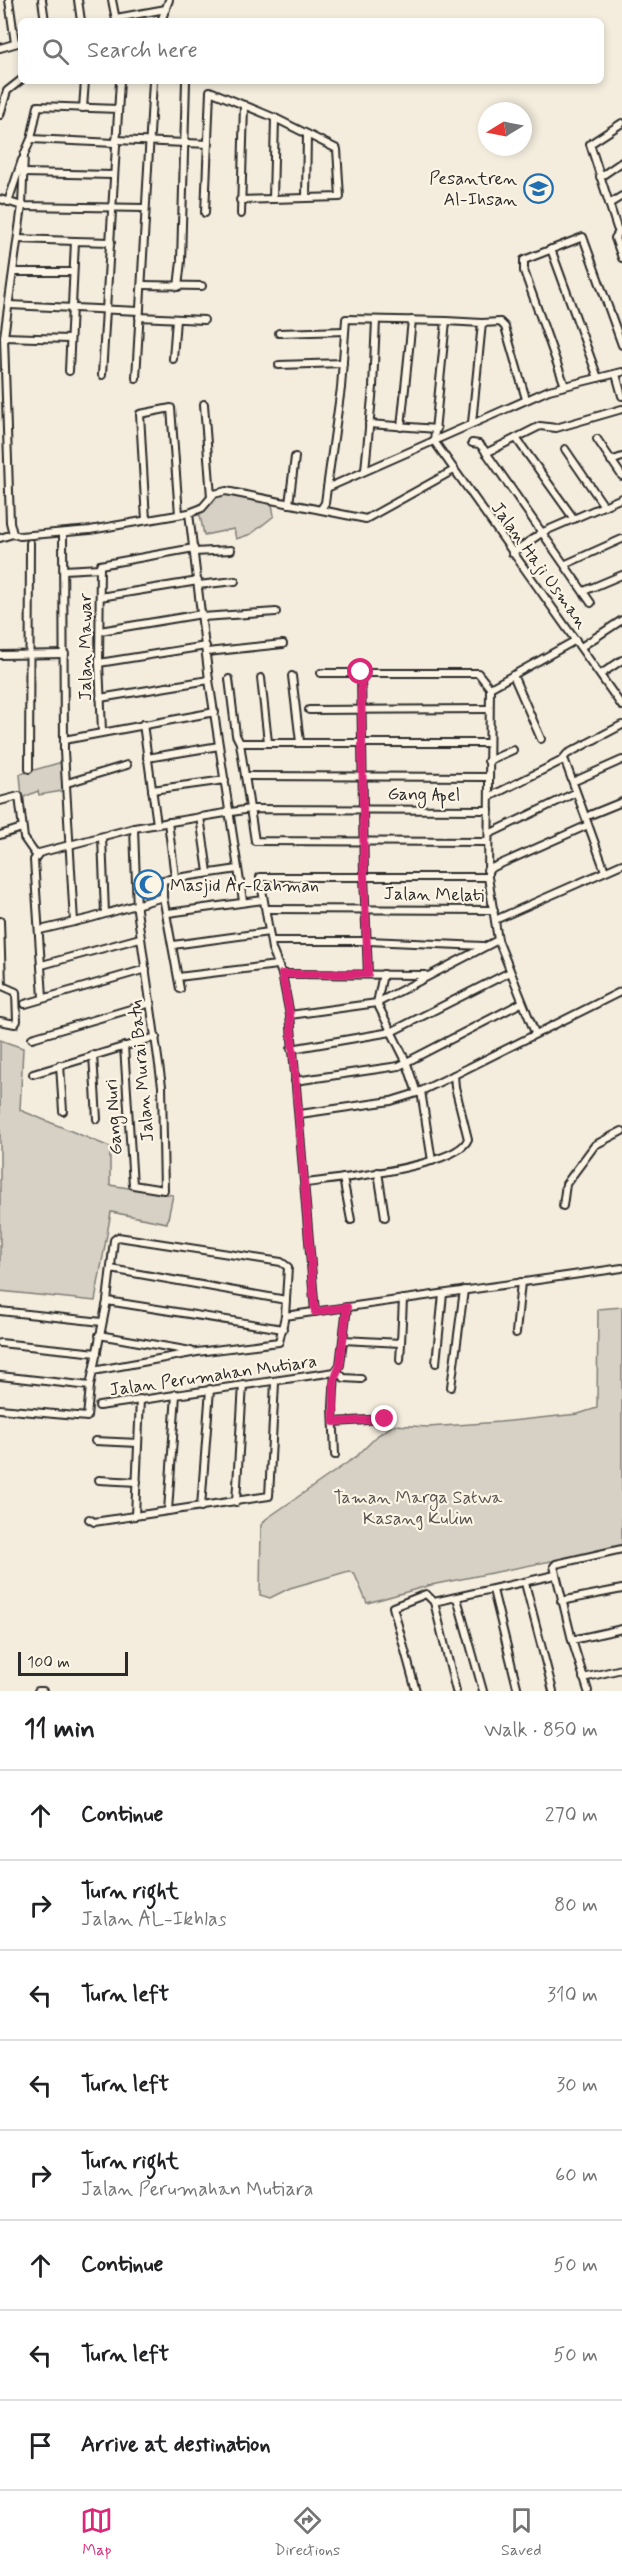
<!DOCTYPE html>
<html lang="en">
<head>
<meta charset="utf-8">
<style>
	body { margin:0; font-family:Mynerve,sans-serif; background:#f2f2f2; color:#202124 }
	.compass { position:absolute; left:478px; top:102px; width:54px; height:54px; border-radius:50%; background:#fff; box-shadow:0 3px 9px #0003; rotate:260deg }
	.scale { position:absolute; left:18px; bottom:15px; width:110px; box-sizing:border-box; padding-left:6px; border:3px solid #2b2b2b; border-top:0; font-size:16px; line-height:21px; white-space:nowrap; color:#2b2b2b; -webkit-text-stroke:4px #fcf5e5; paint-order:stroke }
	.stop { position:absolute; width:18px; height:18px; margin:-14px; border:4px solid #db2777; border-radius:50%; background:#fff }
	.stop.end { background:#db2777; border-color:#fff; box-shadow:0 2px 6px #0008 }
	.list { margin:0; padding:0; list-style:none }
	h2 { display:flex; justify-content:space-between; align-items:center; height:78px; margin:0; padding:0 24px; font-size:26px }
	h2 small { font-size:20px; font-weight:400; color:#757577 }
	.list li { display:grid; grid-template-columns:39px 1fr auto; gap:18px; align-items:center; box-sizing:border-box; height:90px; padding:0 24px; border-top:2px solid #e0e0e0 }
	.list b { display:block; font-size:22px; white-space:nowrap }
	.list p { margin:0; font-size:20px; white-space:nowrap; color:#757577 }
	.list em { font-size:20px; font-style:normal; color:#757577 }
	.icon { flex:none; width:33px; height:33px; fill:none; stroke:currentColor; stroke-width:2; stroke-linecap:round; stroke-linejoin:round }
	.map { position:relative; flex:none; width:622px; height:1691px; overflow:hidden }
	.search { position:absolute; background:#fff; box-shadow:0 3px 9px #0003; left:18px; right:18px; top:18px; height:66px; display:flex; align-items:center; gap:15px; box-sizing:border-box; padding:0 21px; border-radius:9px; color:#757577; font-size:22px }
	.sheet { height:798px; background:#fff }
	nav { display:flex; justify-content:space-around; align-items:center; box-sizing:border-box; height:84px; border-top:2px solid #e0e0e0; background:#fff; font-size:16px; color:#757577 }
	nav a { display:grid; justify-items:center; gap:3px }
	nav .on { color:#db2777 }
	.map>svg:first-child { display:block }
	.green { fill:#d6d1c4; stroke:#807e78; stroke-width:1.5 }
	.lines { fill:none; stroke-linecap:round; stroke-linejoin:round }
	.street-casing { stroke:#2b2b2b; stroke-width:10 }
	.street { stroke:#fcf5e5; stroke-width:6 }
	.route { stroke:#db2777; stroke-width:8 }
	.labels { text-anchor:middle; stroke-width:4.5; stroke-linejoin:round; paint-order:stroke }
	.poi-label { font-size:18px; fill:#2b2b2b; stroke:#fcf5e5; text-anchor:end }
	.street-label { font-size:18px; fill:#2b2b2b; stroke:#fcf5e5 }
	.park-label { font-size:18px; fill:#565451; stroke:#fcf5e5 }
</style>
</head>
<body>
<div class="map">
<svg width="622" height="1691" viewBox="0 0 622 1691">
	<rect width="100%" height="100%" fill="#f4edde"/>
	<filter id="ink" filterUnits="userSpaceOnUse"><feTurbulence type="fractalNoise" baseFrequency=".0167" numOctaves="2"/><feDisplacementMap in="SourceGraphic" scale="12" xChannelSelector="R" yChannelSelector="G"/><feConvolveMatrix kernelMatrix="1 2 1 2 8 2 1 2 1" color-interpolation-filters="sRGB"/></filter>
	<g filter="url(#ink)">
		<g class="green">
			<path d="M225,494L272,504L274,516L251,534L236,539L234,529L204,535L200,515L193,516L216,496Z"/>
			<path d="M62,762V791L39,795L38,791L22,798L20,774Z"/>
			<path d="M0,1040L23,1048L20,1110L110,1147V1185L173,1195L167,1223L111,1212L95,1301L0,1291Z"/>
			<path d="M622,1307V1547L431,1585L367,1603L355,1575L349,1571L290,1588L270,1598L260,1595L261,1525L266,1519L357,1456L378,1435L394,1425L428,1427L500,1422L578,1414L597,1408L598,1309Z"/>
		</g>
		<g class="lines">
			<defs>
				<g id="street">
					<path d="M9,0L15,43"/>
					<path d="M42,0L45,21"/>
					<path d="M78,0L81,21"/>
					<path d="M112,0L116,20"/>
					<path d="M116,18L166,9"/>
					<path d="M161,21L169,0"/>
					<path d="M0,48L21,42"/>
					<path d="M83,108L85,81"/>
					<path d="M118,109L38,106L31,139L24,155L22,206L4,337L10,522L13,534L20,536L90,530L189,513L202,508L214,494L226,491L366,519L454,470"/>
					<path d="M0,115L7,91L21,80"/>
					<path d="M622,123L590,144L617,228L619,232L622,230"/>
					<path d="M31,139L115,143"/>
					<path d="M116,140L209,144"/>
					<path d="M24,173L113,175"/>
					<path d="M600,177L622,162"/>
					<path d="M306,198L307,134"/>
					<path d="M0,199L22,206L145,208"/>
					<path d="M273,199L275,118"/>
					<path d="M8,202L22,160"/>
					<path d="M609,204L622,196"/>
					<path d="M205,213L210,91L275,118L337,149L340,197L240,200"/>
					<path d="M241,214L244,105"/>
					<path d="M619,232L615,238L622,258"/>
					<path d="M18,239L75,241"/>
					<path d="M551,249L598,378"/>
					<path d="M14,272H73"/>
					<path d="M142,285L202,286"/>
					<path d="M178,287L181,261L186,81"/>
					<path d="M9,305L139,311"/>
					<path d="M139,317L204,320"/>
					<path d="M446,321L482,323L472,423"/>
					<path d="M482,323L500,322L505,327L526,399"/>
					<path d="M279,333L345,331"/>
					<path d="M4,337L69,339"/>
					<path d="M173,359L176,319"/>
					<path d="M279,365L343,363"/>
					<path d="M69,371L75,241L111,242"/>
					<path d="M616,374L622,396"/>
					<path d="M102,375L120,81"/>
					<path d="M136,378L153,81"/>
					<path d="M565,386L524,271V260L583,237L622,345"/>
					<path d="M204,404L211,497"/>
					<path d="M369,424L437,429"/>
					<path d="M401,427L412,320"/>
					<path d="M516,438L574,519"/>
					<path d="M597,439L622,476"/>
					<path d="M434,441L622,706"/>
					<path d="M472,443L479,444L483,448L591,603"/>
					<path d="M565,449L604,506"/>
					<path d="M486,453L540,426L556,428L622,409"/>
					<path d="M611,461L622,457"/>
					<path d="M365,470L373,387L376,320"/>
					<path d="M327,488L341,388L346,319L446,321L434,441"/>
					<path d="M289,504L295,457"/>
					<path d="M321,509L325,503L327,488L549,390L622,372"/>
					<path d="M189,513L209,680L243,901"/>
					<path d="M146,520L140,414L171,408L179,514"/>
					<path d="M63,533L64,751L74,922"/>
					<path d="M0,538L13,534"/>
					<path d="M194,552L231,550"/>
					<path d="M512,553L543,532L622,498"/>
					<path d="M566,564L622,539"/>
					<path d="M64,570L100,568"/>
					<path d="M198,585L235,581"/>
					<path d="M584,591L622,575"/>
					<path d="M100,597L198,581"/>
					<path d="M202,617L276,612"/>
					<path d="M100,631L202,614"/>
					<path d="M581,647L622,620"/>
					<path d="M207,652L283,644"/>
					<path d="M0,655L65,654"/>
					<path d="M99,663L206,646"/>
					<path d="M361,672L364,876L368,974"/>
					<path d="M321,673H478L490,688L488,877L498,940L535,1033"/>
					<path d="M601,674L622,660"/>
					<path d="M513,675L541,739"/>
					<path d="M292,676L300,742"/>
					<path d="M261,678L268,742"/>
					<path d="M229,679L236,735L240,743L255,841L487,842"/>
					<path d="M490,688L576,640"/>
					<path d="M100,698L209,680"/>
					<path d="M309,710L489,709"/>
					<path d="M143,724L157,824"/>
					<path d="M102,731L99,663L100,565L194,548"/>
					<path d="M64,740L215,712"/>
					<path d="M240,743H488"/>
					<path d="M147,758L219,746"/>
					<path d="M488,761L513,750"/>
					<path d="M561,761L567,754L622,725"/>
					<path d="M29,769L30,543"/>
					<path d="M245,776L489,777"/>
					<path d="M577,780L622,760"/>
					<path d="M67,783L127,765"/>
					<path d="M152,790L225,780"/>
					<path d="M489,797L561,761H565L605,871"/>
					<path d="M0,801L19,796L24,838L36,855"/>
					<path d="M590,815L622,802"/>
					<path d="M200,817L208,872"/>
					<path d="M168,822L175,877"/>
					<path d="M489,834L575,793"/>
					<path d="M0,835L22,828"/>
					<path d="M102,837L105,913"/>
					<path d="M487,870L588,825"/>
					<path d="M266,909L494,910"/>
					<path d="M168,913L263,900"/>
					<path d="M495,920L622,864"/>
					<path d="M0,921L2,986"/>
					<path d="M40,930L91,918L163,897"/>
					<path d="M271,941H368L483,946"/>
					<path d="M173,945L269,932"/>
					<path d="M42,965L140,938"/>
					<path d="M282,974L425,975"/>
					<path d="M383,974L377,1003L406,1061L417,1093"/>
					<path d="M178,977L277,965"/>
					<path d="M0,985L16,992L17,1021L15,1024L0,1021"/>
					<path d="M180,989L163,897V880L238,869"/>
					<path d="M43,997L34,860L39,853L134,828L250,809L489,810"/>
					<path d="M25,1004L146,969"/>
					<path d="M290,1015L377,1003L498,940"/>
					<path d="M32,1038L151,1003"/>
					<path d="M124,1046L133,1185L164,1190L162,1086L137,910L134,828"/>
					<path d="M291,1049L391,1032L510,972"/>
					<path d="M93,1055L97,1119"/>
					<path d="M60,1065L63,1111"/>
					<path d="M33,1074L156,1037"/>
					<path d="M295,1081L399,1066L521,1003"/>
					<path d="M421,1091L432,1161"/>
					<path d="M300,1114L391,1101L417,1093L454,1075"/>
					<path d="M378,1172L385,1217"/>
					<path d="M343,1178L351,1220"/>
					<path d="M306,1183C335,1179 458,1167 468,1139L455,1087L454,1075L622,991"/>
					<path d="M563,1206L566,1184L595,1145L622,1131"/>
					<path d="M111,1269L286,1300"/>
					<path d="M107,1301L283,1329"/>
					<path d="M0,1311L102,1322"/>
					<path d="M315,1312L290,1015L282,974L272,949L260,877H488"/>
					<path d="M285,1316L622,1268"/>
					<path d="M516,1333L521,1282"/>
					<path d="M99,1335L191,1351"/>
					<path d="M343,1340L401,1343L403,1299"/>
					<path d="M0,1343L97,1353"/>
					<path d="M400,1360L401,1343"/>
					<path d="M436,1363L443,1294"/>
					<path d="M337,1371L344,1378L361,1379"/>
					<path d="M0,1376L90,1386"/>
					<path d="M451,1387L464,1290"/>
					<path d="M99,1406L335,1372L340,1365L347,1307"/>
					<path d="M0,1409L87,1417L90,1386L107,1301L114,1240L118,1237L281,1262L288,1267L285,1316L279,1342L197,1352L93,1371"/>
					<path d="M334,1422L385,1419"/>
					<path d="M95,1441L138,1443"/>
					<path d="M335,1455L333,1407L335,1372"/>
					<path d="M99,1480L137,1482"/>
					<path d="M236,1502L243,1384"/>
					<path d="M201,1507L210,1389"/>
					<path d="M168,1511L176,1394"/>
					<path d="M135,1516L140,1399"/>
					<path d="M89,1519L94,1522L269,1496L275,1383"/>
					<path d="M525,1583L553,1691"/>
					<path d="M493,1590L518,1691"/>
					<path d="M457,1598L483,1691"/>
					<path d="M561,1601L622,1589"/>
					<path d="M434,1602L555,1575"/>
					<path d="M572,1640L622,1629"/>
					<path d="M583,1678L622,1669"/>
					<path d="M38,1691H43"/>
					<path d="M416,1691L393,1607L426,1594L434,1602L456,1691"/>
					<path d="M588,1691L572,1640L554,1566L556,1564L622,1549"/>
				</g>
			</defs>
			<use href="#street" class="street-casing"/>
			<use href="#street" class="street"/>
		</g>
	</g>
	<g class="lines" filter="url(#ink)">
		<path class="route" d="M361,672L364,876L368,974H282L290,1015L315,1312L347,1307L340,1365L334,1381V1422L385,1419"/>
	</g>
	<defs>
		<symbol id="school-ring" viewBox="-11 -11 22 22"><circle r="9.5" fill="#fcf5e5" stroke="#1f6fb2" stroke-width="1.5"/><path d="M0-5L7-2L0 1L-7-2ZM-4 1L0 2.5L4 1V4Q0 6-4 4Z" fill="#1f6fb2"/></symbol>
		<symbol id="mosque-ring" viewBox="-11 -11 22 22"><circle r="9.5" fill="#fcf5e5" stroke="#1f6fb2" stroke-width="1.5"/><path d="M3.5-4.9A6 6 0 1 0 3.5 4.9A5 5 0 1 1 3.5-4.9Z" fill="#1f6fb2"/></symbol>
	</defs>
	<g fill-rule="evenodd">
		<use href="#school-ring" x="522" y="172" width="33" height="33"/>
		<use href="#mosque-ring" x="132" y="868" width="33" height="33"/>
	</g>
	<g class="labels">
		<g class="poi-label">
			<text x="517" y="184">Pesantren<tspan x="517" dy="21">Al-Ihsan</tspan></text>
			<text x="170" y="891" text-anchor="start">Masjid Ar-Rahman</text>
		</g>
		<g class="street-label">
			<text transform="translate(540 565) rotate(54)" y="6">Jalan Haji Usman</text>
			<text transform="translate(85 647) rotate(-90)" y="6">Jalan Mawar</text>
			<text transform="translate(424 794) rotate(1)" y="6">Gang Apel</text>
			<text transform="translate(434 894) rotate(1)" y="6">Jalan Melati</text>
			<text transform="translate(141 1071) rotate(-95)" y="6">Jalan Murai Batu</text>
			<text transform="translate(113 1117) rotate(-94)" y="6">Gang Nuri</text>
			<text transform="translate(213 1375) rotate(-8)" y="6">Jalan Perumahan Mutiara</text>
		</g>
		<g class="park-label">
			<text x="418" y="1503">Taman Marga Satwa<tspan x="418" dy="21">Kasang Kulim</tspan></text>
		</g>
	</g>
</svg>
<svg class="compass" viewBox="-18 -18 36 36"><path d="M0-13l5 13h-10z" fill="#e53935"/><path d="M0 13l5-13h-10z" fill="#757577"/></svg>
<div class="scale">100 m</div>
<div class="stop" style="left:361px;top:672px"></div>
<div class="stop end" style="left:385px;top:1419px"></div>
<div class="search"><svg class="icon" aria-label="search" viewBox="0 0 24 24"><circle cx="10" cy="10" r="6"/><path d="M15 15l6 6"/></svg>Search here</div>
</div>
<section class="sheet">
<h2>11 min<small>Walk · 850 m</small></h2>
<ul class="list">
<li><svg class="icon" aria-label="ahead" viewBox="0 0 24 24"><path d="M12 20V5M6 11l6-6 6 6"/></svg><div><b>Continue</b></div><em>270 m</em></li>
<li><svg class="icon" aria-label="right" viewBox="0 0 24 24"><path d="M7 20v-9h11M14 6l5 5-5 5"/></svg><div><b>Turn right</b><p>Jalan AL-Ikhlas</p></div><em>80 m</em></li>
<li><svg class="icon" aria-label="left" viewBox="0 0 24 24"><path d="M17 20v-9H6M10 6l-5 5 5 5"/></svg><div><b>Turn left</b></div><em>310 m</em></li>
<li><svg class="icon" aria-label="left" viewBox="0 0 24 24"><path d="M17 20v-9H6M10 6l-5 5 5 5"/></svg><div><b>Turn left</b></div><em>30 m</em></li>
<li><svg class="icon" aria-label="right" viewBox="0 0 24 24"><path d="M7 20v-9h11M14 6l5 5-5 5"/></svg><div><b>Turn right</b><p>Jalan Perumahan Mutiara</p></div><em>60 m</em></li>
<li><svg class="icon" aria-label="ahead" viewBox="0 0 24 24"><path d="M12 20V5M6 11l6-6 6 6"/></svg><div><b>Continue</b></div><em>50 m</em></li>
<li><svg class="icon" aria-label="left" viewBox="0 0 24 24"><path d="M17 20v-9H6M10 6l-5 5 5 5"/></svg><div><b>Turn left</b></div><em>50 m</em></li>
<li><svg class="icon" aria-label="arrive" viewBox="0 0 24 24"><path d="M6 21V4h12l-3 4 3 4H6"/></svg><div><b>Arrive at destination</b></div></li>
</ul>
</section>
<nav>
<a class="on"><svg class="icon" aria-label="map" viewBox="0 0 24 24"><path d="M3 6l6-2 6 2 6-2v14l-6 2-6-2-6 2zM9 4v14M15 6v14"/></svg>Map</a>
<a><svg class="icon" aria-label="directions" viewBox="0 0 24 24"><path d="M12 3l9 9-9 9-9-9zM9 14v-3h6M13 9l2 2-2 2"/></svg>Directions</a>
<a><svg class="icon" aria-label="saved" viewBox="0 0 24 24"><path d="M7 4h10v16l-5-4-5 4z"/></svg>Saved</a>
</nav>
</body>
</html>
